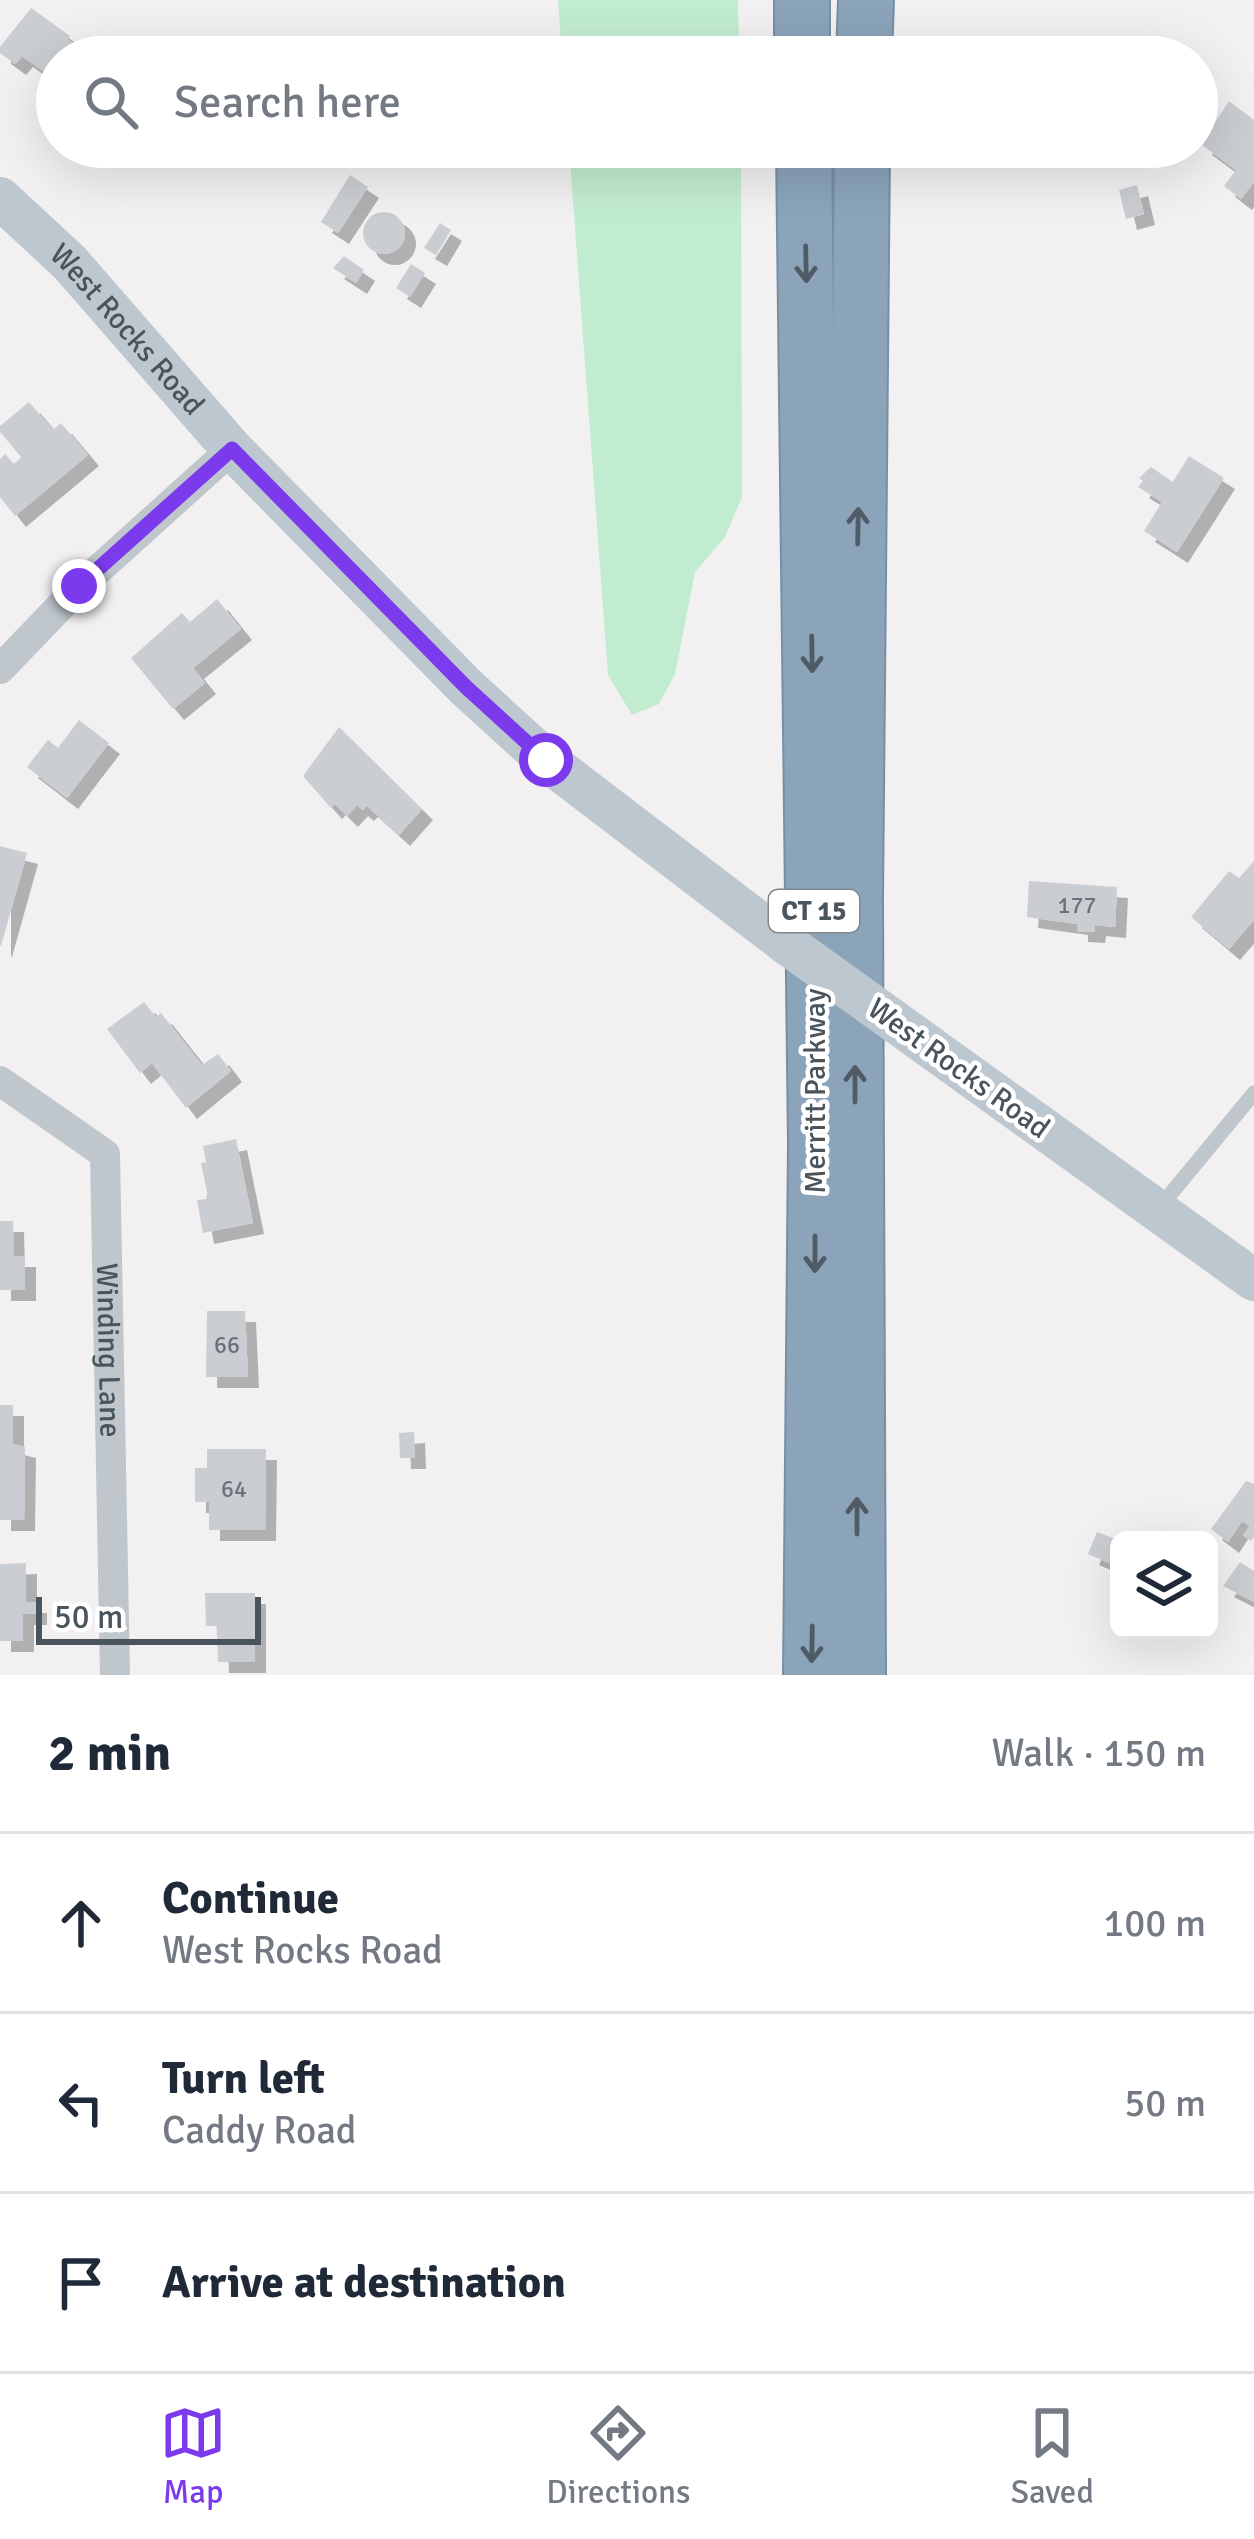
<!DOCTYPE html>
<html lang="en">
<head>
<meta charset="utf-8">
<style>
	body { margin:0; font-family:Signika,sans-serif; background:#f6f6f7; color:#1f2937 }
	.controls { position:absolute; right:36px; bottom:36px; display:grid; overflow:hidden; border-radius:18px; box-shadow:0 12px 48px #0002 }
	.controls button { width:108px; height:108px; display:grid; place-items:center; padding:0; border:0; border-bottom:3px solid #e0e1e3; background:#fff; color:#1f2937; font:60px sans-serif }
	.scale { position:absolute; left:36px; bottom:30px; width:225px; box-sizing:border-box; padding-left:12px; border:6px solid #49545c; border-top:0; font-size:33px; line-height:42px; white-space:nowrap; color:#49545c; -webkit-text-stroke:9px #fff; paint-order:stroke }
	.stop { position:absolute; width:36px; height:36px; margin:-27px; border:9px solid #7c3aed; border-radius:50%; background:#fff }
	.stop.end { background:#7c3aed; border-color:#fff; box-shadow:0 3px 12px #0008 }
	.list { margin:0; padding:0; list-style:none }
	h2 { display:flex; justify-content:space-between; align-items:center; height:156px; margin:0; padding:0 48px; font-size:51px }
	h2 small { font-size:39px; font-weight:400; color:#747a83 }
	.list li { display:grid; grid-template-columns:78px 1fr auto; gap:36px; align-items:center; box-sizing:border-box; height:180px; padding:0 48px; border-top:3px solid #e0e1e3 }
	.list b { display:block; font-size:45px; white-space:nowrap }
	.list p { margin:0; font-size:39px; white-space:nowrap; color:#747a83 }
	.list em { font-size:39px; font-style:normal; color:#747a83 }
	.icon { flex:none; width:66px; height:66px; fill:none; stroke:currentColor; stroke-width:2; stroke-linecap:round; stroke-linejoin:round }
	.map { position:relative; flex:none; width:1254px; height:1675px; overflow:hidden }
	.search { position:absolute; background:#fff; box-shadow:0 12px 48px #0002; left:36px; right:36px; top:36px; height:132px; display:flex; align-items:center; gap:30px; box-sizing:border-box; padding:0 42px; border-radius:66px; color:#747a83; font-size:45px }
	.sheet { height:696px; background:#fff }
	nav { display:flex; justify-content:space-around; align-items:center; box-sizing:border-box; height:168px; border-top:3px solid #e0e1e3; background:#fff; font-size:33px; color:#747a83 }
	nav a { display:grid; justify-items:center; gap:6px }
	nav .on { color:#7c3aed }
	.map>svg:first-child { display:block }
	.green { fill:#c2ecd0 }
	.building { fill:#cacdd2; filter:url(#shadow) }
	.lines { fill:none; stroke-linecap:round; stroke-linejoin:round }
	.highway-casing { stroke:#768fa6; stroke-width:58 }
	.lane { stroke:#bfc7cd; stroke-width:15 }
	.street { stroke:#bfc7cd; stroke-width:30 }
	.secondary { stroke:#bdc7d0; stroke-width:42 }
	.highway { stroke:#8ba4ba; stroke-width:54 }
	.secondary-bridge { stroke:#bdc7d0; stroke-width:42 }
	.oneway { stroke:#505c65 }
	.route { stroke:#7c3aed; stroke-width:15 }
	.labels { text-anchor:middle; stroke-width:9; stroke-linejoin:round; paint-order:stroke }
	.number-label { font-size:24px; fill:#69727a }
	.shield { fill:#fff; stroke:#80878d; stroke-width:3 }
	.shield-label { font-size:27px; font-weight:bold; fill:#49545c }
	.street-label { font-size:30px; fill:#49545c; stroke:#fff }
</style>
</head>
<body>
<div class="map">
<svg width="1254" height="1675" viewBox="0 0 1254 1675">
	<defs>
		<filter id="shadow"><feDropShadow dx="11" dy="11" stdDeviation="0" flood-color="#0004"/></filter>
	</defs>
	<rect width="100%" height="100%" fill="#f2f0f0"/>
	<g class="green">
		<path d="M558,0H738L739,57H562Z"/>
		<path d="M569,147H741L742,497L725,537L695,572L675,674L659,704L632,715L608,675Z"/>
	</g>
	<g class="building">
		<path d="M31,8L70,36L67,39L92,57H57V81L22,56L15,64L0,53V47Z"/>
		<path d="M1229,101L1254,120V182L1241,199L1224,186L1236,170L1201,144Z"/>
		<path d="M350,175L368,187L338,233L321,222Z"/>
		<path d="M1137,185L1144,214L1126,219L1119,190Z"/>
		<circle cx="384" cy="233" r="21"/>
		<path d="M440,223L451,230L436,255L424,248Z"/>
		<path d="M344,256L364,270L356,283L333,268Z"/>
		<path d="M411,264L425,273L410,297L396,288Z"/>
		<path d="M29,402L53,430L61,423L88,455L15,516L0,497V459L5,454L14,464L21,457L0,432V426Z"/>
		<path d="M1189,456L1224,478L1177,552L1144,531L1162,502L1138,487L1143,481L1139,478L1151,467L1173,482Z"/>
		<path d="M217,599L241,629L193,668L205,683L173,709L131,658L182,613L190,622Z"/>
		<path d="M79,720L109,743L67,798L27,767L48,740L58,748Z"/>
		<path d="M339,727L422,809L399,835L367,806L363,810L357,805L347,816L335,804L331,808L303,776Z"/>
		<path d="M0,846L27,853L1,946L0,945Z"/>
		<path d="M1254,861V920L1229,949L1191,917L1229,871L1239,878Z"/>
		<path d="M1029,881L1117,887L1115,927L1095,925L1094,932L1077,931V924L1027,917Z"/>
		<path d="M144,1002L156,1017L161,1013L202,1065L218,1054L231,1071L186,1108L152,1063L140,1073L107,1029Z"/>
		<path d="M236,1139L253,1223L203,1233L197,1200L206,1199L207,1192L201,1163L206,1162L203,1146Z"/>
		<path d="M0,1221H13L14,1256H25V1290H0Z"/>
		<path d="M207,1311H245L248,1377H206Z"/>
		<path d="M0,1405H13V1444L25,1447L24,1520H0Z"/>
		<path d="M414,1432L415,1458H400L399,1433Z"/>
		<path d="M207,1449H266L265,1530H209V1502H195V1468H207Z"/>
		<path d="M1246,1481L1254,1484V1537L1251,1541L1243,1535L1250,1526L1242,1521L1228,1542L1211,1529Z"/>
		<path d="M1097,1532L1118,1540L1109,1563L1088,1554Z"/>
		<path d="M1240,1562L1254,1571V1602L1223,1586Z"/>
		<path d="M26,1563V1602H36V1614H23V1641H0V1564Z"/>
		<path d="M205,1593H255V1662H218L217,1626H206Z"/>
	</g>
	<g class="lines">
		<defs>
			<g id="highway">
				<path d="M802,0V57"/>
				<path d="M864,57L866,0"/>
				<path d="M804,147L816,1144L811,1675"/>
				<path d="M858,1675L855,898L862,147"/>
			</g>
		</defs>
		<use href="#highway" class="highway-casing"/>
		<path class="lane" d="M1159,1208L1254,1093"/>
		<g class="street">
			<path d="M0,669L79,587L232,449"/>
			<path id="s1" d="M0,1081L105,1154L115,1675"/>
		</g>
		<g class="secondary">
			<path id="s2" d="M0,198L70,263L232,449L466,687L546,760L787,944"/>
			<path d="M930,1047L1254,1280"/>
		</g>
		<use href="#highway" class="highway"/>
		<path class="secondary-bridge" d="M787,944L930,1047"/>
	</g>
	<defs><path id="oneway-shaft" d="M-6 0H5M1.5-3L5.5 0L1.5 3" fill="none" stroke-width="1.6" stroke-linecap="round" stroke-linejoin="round" transform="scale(3)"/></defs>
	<g class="oneway">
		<use href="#oneway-shaft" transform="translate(806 264) rotate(89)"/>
		<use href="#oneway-shaft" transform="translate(858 526) rotate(-89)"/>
		<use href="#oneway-shaft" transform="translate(812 654) rotate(89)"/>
		<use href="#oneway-shaft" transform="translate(855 1084) rotate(-90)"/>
		<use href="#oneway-shaft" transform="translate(815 1254) rotate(90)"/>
		<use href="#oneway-shaft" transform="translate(857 1516) rotate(-90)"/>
		<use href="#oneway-shaft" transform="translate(812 1644) rotate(91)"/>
	</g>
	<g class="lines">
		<path class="route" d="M79,586L232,449L466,687L546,760"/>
	</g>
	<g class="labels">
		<g class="number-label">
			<text x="1077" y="913">177</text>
			<text x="227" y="1353">66</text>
			<text x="234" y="1497">64</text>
		</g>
		<rect class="shield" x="769" y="890" width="90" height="42" rx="9"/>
		<g class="shield-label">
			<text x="814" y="920">CT 15</text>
		</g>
		<g class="street-label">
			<text dy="10" stroke="none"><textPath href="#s2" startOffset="183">West Rocks Road</textPath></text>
			<text transform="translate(959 1068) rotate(36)" y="10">West Rocks Road</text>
			<text transform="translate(815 1091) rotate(-90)" y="10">Merritt Parkway</text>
			<text dy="10" stroke="none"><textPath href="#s1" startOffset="324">Winding Lane</textPath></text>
		</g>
	</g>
</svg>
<div class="controls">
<button><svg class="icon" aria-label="layers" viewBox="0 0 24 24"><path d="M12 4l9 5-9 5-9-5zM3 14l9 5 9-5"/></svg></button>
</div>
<div class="scale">50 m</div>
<div class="stop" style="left:546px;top:760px"></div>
<div class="stop end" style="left:79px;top:586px"></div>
<div class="search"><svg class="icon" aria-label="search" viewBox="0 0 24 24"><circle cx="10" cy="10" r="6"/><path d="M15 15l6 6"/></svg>Search here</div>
</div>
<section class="sheet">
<h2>2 min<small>Walk · 150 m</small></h2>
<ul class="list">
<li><svg class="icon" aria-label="ahead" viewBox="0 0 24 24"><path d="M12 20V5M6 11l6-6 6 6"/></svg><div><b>Continue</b><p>West Rocks Road</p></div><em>100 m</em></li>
<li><svg class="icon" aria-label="left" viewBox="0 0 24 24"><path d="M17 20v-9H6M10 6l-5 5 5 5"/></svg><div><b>Turn left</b><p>Caddy Road</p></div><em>50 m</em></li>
<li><svg class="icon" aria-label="arrive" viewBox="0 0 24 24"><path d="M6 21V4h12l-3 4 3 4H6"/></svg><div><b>Arrive at destination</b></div></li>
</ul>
</section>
<nav>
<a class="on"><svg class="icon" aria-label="map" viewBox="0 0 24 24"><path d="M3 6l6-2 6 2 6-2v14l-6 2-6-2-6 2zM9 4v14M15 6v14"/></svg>Map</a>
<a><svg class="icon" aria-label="directions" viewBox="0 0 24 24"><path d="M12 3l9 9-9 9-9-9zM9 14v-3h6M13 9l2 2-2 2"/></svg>Directions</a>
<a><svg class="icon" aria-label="saved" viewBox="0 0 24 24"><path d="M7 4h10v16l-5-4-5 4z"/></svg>Saved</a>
</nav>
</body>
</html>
